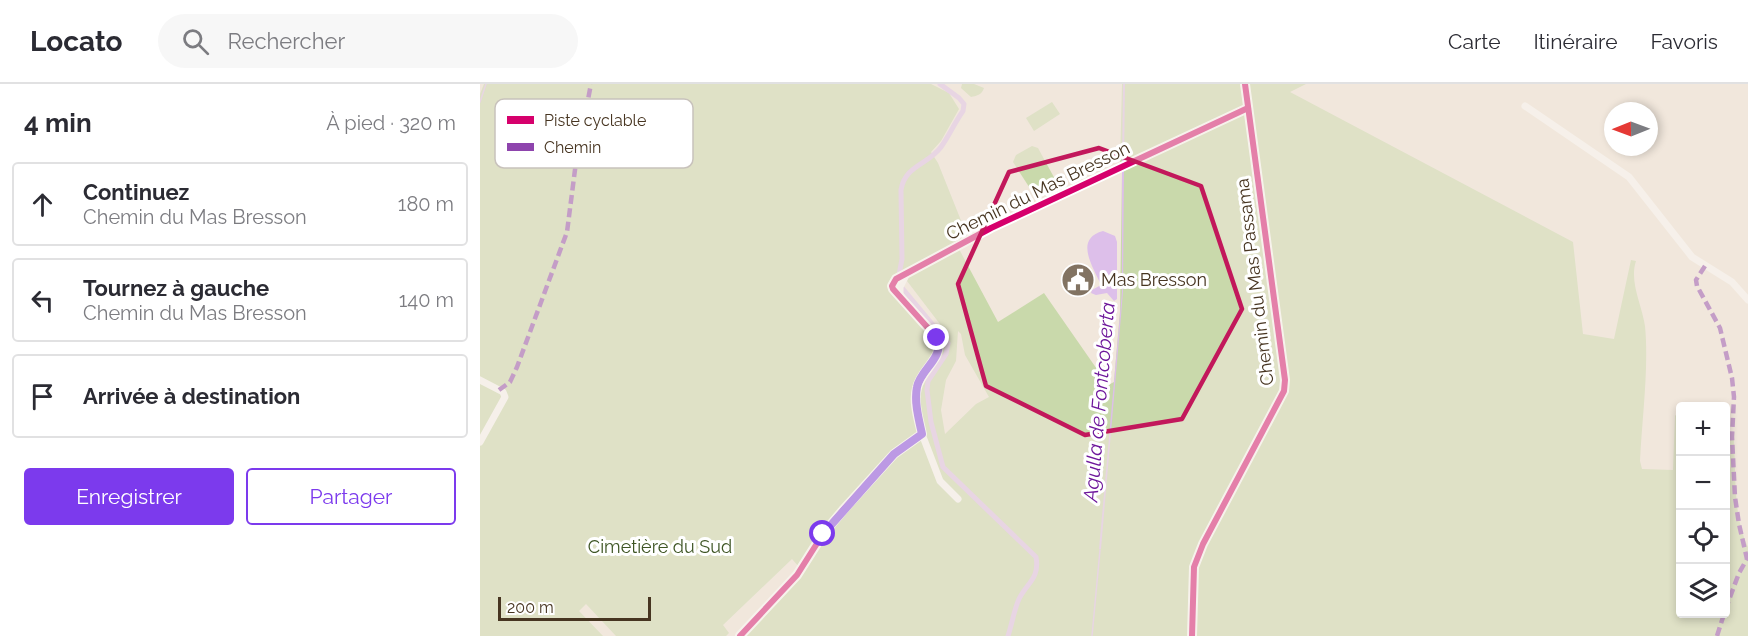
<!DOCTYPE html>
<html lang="fr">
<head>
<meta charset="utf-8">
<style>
	body { margin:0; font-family:Raleway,sans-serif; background:#f7f7f7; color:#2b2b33 }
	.controls { position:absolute; right:18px; bottom:18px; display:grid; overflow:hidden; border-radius:6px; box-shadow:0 3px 9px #0003 }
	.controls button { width:54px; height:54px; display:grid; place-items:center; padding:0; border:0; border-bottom:2px solid #e1e1e2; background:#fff; color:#2b2b33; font:30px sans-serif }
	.compass { position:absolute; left:1124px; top:18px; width:54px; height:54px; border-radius:50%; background:#fff; box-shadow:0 3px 9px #0003; rotate:269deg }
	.scale { position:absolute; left:18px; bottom:15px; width:153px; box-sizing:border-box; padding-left:6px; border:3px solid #473521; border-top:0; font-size:16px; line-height:21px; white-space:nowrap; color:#473521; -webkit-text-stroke:4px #fff; paint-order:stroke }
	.stop { position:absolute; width:18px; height:18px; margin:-14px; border:4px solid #7c3aed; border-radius:50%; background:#fff }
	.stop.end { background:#7c3aed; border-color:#fff; box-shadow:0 2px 6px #0008 }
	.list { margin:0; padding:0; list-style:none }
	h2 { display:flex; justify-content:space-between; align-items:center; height:78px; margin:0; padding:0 24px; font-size:26px }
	h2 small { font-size:20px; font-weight:400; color:#7c7c81 }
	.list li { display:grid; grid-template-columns:39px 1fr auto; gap:18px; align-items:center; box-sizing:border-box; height:84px; margin:0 12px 12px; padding:0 12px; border:2px solid #e1e1e2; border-radius:6px }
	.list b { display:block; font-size:22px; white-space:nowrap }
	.list p { margin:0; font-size:20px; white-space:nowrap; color:#7c7c81 }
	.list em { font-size:20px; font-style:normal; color:#7c7c81 }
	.actions { display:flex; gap:12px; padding:18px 24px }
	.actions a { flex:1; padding:14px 0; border:2px solid #7c3aed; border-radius:6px; text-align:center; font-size:21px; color:#7c3aed }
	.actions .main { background:#7c3aed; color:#fff }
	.icon { flex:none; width:33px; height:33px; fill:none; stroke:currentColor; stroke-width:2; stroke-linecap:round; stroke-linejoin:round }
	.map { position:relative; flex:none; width:1268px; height:552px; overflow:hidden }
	header { display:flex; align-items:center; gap:36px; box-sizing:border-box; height:84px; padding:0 30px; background:#fff; border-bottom:2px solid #e1e1e2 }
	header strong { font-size:28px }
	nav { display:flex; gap:33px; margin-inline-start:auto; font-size:21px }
	.search { width:420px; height:54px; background:#f7f7f7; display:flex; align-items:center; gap:15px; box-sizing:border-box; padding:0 21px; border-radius:33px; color:#7c7c81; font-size:22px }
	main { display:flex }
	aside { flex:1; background:#fff }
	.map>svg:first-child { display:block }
	.green { fill:#c9d9ab; fill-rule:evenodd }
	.water { fill:#ddbfea }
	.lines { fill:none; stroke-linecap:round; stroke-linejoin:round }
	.stream { stroke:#ddbfea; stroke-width:1.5 }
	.canal { stroke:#ddbfea; stroke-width:5 }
	.minor { stroke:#fdfbfa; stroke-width:7 }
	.quiet { stroke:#8e44ad; stroke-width:4.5; stroke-dasharray:9 4.5; stroke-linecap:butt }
	.cycleway-casing { stroke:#fff; stroke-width:10 }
	.cycleway { stroke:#d6006c; stroke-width:6 }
	.route { stroke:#7c3aed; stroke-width:8 }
	.marked { fill:none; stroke:#c2185b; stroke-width:4.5; stroke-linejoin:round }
	.labels { text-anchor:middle; stroke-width:6; stroke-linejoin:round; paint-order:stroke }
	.street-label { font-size:18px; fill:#473521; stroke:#fff }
	.poi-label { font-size:18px; fill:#473521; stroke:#fff; text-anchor:start }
	.park-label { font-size:18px; fill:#3e5524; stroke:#fff }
	.water-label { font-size:20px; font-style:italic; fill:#6e179b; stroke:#fff }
	.key { fill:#fff; stroke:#c8c2bc; stroke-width:1.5 }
	.key-label { font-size:16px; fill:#473521 }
</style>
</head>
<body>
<header>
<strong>Locato</strong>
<div class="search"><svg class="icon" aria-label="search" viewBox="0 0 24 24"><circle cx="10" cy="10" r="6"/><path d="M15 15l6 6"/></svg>Rechercher</div>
<nav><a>Carte</a><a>Itinéraire</a><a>Favoris</a></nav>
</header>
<main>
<aside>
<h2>4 min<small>À pied · 320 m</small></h2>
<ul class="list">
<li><svg class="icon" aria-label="ahead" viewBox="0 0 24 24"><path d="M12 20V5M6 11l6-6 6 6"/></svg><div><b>Continuez</b><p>Chemin du Mas Bresson</p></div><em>180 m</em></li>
<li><svg class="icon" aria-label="left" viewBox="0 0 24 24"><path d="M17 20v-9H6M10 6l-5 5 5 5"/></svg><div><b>Tournez à gauche</b><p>Chemin du Mas Bresson</p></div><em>140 m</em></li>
<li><svg class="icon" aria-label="arrive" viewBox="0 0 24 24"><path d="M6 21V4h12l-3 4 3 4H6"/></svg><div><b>Arrivée à destination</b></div></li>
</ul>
<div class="actions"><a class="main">Enregistrer</a><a>Partager</a></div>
</aside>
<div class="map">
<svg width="1268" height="552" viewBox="0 0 1268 552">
	<rect width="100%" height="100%" fill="#f1e7dc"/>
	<g class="green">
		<path d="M4,0H451L469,9L479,25L461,57L451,68L458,79L488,154L416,190L410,197L408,205L455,255L457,267L437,295L433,307L439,349L341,449L319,483L312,475L243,541L249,549L246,552H136L106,520L99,527L123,552H0V10Z"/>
		<path d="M482,0H494L504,4C502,11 496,12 491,13L481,4Z"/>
		<path d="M642,0H762L765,23L640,80Z"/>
		<path d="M767,0H826L810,8L1093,158L1103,250L1134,255L1151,176L1156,177C1149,198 1162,221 1165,242C1169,284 1162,334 1160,377L1162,385L1193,386L1195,331L1200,334V530H1246V352L1254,356C1256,391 1253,432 1268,463V552H714L717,483L726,461L806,308Z"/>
		<path d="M572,18L580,30L554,47L546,34Z"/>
		<path d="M766,28L802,296L801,306L711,482L709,552H264L344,451L416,372L444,351C441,335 433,311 441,296C446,286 457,279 461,269C464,261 460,258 466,248L427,197L429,193L479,165L518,238L564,209L628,301L634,298L640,227L642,88ZM478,247L481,250L485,271L509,313L496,320L465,350L461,326L466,296L476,277Z"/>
		<path d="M552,62L558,64L576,97L557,111L553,109L533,78L536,71Z"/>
	</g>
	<g class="water">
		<path d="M643,0H645L644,81L642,82Z"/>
		<path d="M644,82L643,208L621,465H619L642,208V83Z"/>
		<path d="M623,147L635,152L637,158V215L634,217L627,209L616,211L611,209L612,206L621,201C614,184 593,155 623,147Z"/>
	</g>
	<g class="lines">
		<g class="stream">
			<path d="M0,18L6,0"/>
			<path d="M612,552L620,466"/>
		</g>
		<g class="canal">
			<path d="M419,191L422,175L421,106C425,81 448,81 461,63C469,52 475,38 483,27L484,20L479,14L460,0"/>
			<path d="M423,205L468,259L466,270L448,297L447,306L451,338L463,383L556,473C560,494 547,499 539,515C534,526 532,540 528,552"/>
		</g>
		<g class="minor">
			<path d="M1045,22L1149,93L1212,173L1252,198L1268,216"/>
			<path d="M420,211V203L426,191"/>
			<path d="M0,296L23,308L25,313L0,358"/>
			<path d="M442,350L460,397L478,415"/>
			<path d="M260,552L317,491L343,450L364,425L414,370L442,350C439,336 433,318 437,304C441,285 465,274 457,254L413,205L412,202L416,195L511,144L768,24"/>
			<path d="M712,552L714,483L723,460L804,307L805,296L765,0"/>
		</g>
		<g class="quiet">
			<path d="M1225,182L1216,196L1217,202L1240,244L1252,294L1254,313L1252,353L1255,413L1259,440L1267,475L1259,489L1246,524"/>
			<path d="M19,306L30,298L37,283L87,148L96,78L111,0"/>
			<path d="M1237,552L1244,530"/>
		</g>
		<defs>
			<g id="cycleway">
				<path d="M260,552L317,491L343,450L364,425L414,370L442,350C439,336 433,318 437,304C441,285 465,274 457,254L413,205L412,202L416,195L511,144L768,24"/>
				<path d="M712,552L714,483L723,460L804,307L805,296L765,0"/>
			</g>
		</defs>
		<use href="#cycleway" class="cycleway-casing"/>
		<use href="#cycleway" class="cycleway"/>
	</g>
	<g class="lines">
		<path class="route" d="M343,450L414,370L442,350C439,336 434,318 437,303C440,285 465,274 457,254"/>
	</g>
	<path d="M0 0H1268V552H0ZM619,64L721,102L762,225L702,335L605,351L506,302L478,200L529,88Z" fill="#f1e7dc" fill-opacity=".55" fill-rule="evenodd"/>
	<path class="marked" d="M619,64L721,102L762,225L702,335L605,351L506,302L478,200L529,88Z"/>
	<defs>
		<symbol id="civic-disc" viewBox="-11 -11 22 22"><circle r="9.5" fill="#827362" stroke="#fff"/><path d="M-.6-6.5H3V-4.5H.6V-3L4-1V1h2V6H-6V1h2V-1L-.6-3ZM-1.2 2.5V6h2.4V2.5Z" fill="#fff"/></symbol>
	</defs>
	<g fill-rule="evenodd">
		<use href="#civic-disc" x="579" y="177" width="38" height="38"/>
	</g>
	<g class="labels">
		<g class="street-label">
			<text transform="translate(558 107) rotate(-26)" y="6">Chemin du Mas Bresson</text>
			<text transform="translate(775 198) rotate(-97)" y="6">Chemin du Mas Passama</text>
		</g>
		<g class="poi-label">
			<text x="621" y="202">Mas Bresson</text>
		</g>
		<g class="park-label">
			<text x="180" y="469">Cimetière du Sud</text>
		</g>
		<g class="water-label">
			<text transform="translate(619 318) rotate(-85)" y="7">Agulla de Fontcoberta</text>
		</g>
	</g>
	<rect x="15" y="15" width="198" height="69" rx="9" class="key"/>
	<rect x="27" y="32" width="27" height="8" fill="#d6006c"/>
	<rect x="27" y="59" width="27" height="8" fill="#8e44ad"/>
	<g class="key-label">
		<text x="64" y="42">Piste cyclable</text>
		<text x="64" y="69">Chemin</text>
	</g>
</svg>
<div class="controls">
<button>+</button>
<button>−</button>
<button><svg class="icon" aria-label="locate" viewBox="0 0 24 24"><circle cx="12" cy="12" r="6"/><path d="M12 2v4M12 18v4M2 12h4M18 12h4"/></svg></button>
<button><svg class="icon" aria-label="layers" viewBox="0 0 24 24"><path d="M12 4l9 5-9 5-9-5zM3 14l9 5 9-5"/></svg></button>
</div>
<svg class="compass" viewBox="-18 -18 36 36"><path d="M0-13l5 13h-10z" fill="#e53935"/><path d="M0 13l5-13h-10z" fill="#7c7c81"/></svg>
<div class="scale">200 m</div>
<div class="stop" style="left:343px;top:450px"></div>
<div class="stop end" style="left:457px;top:254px"></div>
</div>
</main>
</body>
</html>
